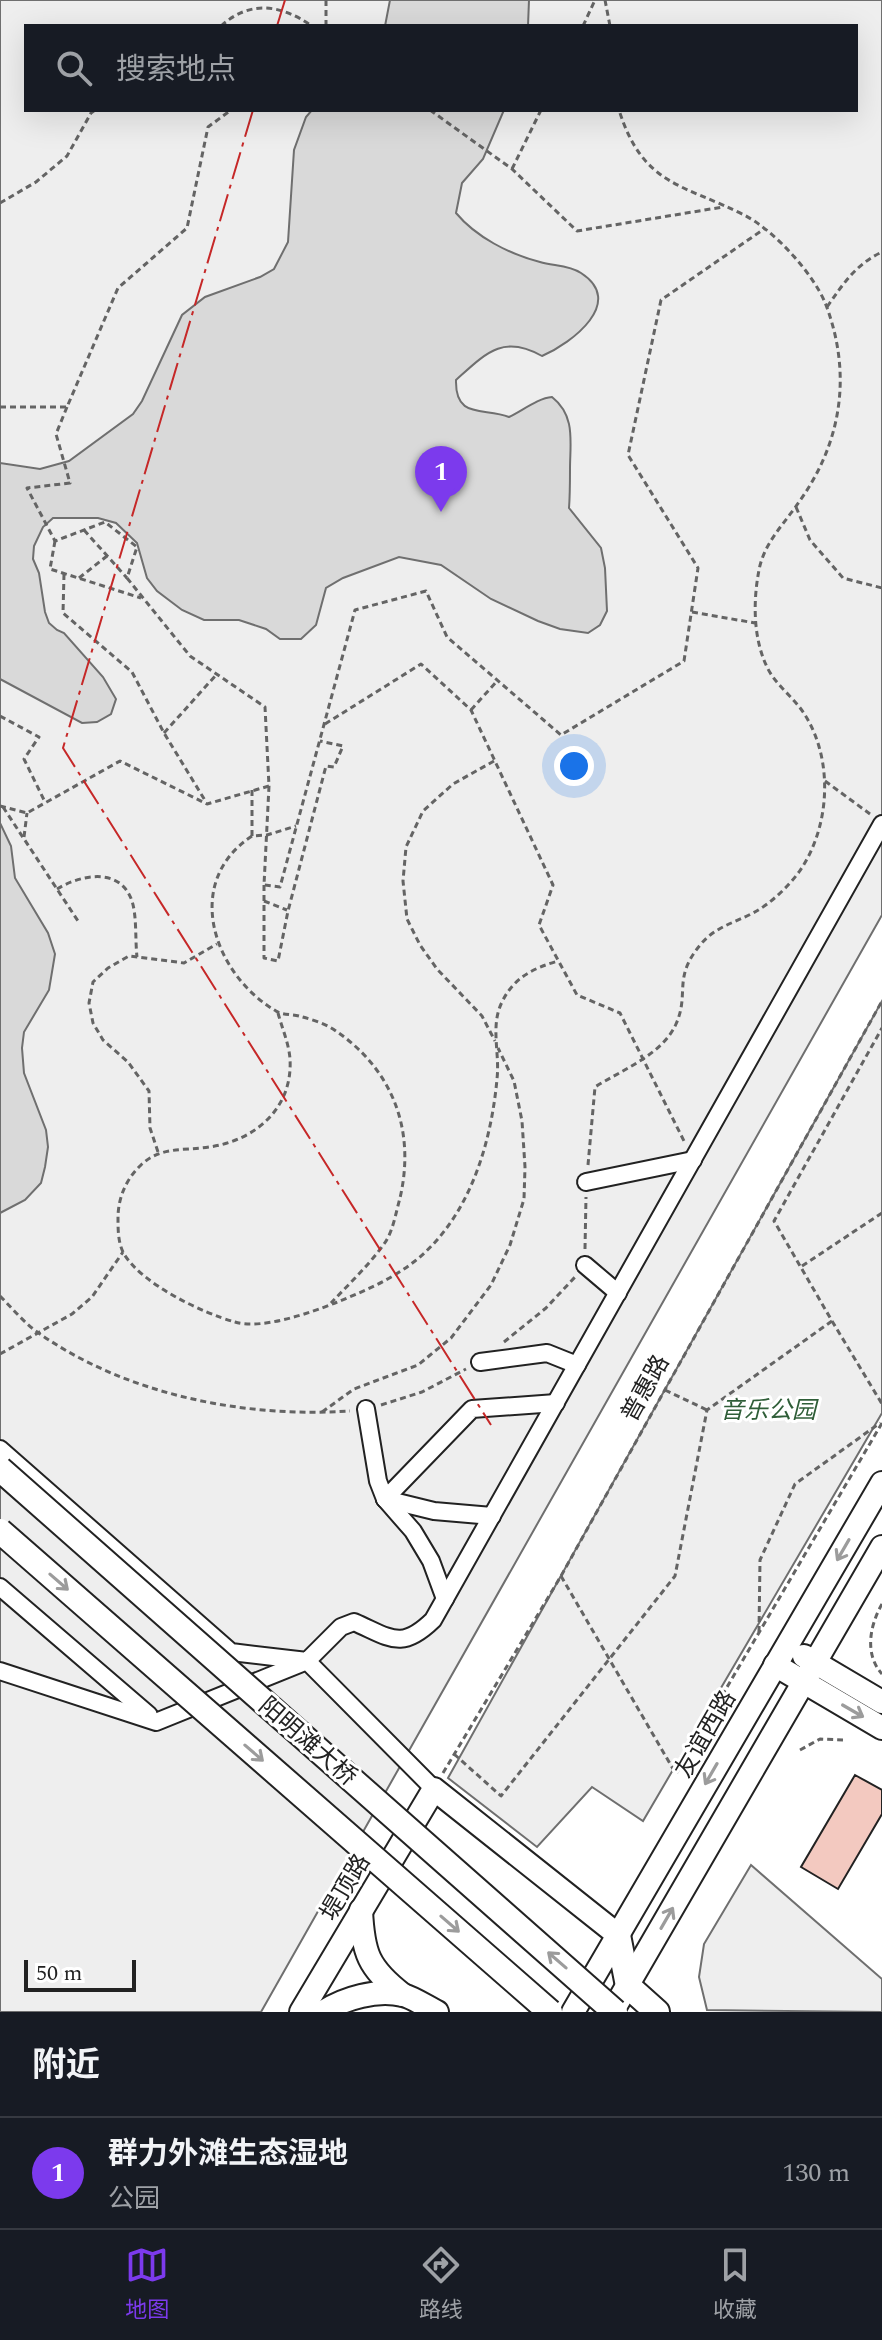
<!DOCTYPE html>
<html lang="zh">
<head>
<meta charset="utf-8">
<style>
	body { margin:0; font-family:Spectral,"Noto Sans SC",serif; background:#20242c; color:#f1f3f6 }
	.scale { position:absolute; left:24px; bottom:20px; width:112px; box-sizing:border-box; padding-left:8px; border:4px solid #222; border-top:0; font-size:22px; line-height:28px; white-space:nowrap; color:#222; -webkit-text-stroke:6px #fff; paint-order:stroke }
	.you { position:absolute; left:574px; top:766px; width:28px; height:28px; margin:-20px; border:6px solid #fff; border-radius:50%; background:#1a73e8; box-shadow:0 0 0 12px #1a73e833 }
	.badge { display:grid; place-items:center; width:52px; height:52px; border-radius:50%; background:#7c3aed; color:#fff; font-size:26px; font-weight:700 }
	.pin { position:absolute; translate:-50% -66px; filter:drop-shadow(0 2px 4px #0008) }
	.pin::after { content:''; position:absolute; top:42px; width:28px; height:24px; background:inherit; clip-path:polygon(0 0,100% 0,50% 100%) }
	.list { margin:0; padding:0; list-style:none }
	h2 { display:flex; justify-content:space-between; align-items:center; height:104px; margin:0; padding:0 32px; font-size:34px }
	h2 small { font-size:26px; font-weight:400; color:#9ea1a6 }
	.list li { display:grid; grid-template-columns:52px 1fr auto; gap:24px; align-items:center; box-sizing:border-box; height:112px; padding:0 32px; border-top:2px solid #363941 }
	.list b { display:block; font-size:30px; white-space:nowrap }
	.list p { margin:0; font-size:26px; white-space:nowrap; color:#9ea1a6 }
	.list em { font-size:26px; font-style:normal; color:#9ea1a6 }
	.icon { flex:none; width:44px; height:44px; fill:none; stroke:currentColor; stroke-width:2; stroke-linecap:round; stroke-linejoin:round }
	.map { position:relative; flex:none; width:882px; height:2012px; overflow:hidden }
	.search { position:absolute; background:#171b24; box-shadow:0 8px 32px #0002; left:24px; right:24px; top:24px; height:88px; display:flex; align-items:center; gap:20px; box-sizing:border-box; padding:0 28px; border-radius:0px; color:#9ea1a6; font-size:30px }
	.sheet { height:216px; background:#171b24 }
	nav { display:flex; justify-content:space-around; align-items:center; box-sizing:border-box; height:112px; border-top:2px solid #363941; background:#171b24; font-size:22px; color:#9ea1a6 }
	nav a { display:grid; justify-items:center; gap:4px }
	nav .on { color:#7c3aed }
	.map>svg:first-child { display:block }
	.green { fill:#eee; stroke:#6f6f6f; stroke-width:2; fill-rule:evenodd }
	.water { fill:#d9d9d9; stroke:#6f6f6f; stroke-width:2 }
	.building { fill:#f3c9c0; stroke:#222; stroke-width:2 }
	.lines { fill:none; stroke-linecap:round; stroke-linejoin:round }
	.minor-casing { stroke:#222; stroke-width:20 }
	.major-casing { stroke:#222; stroke-width:26 }
	.highway-casing { stroke:#222; stroke-width:28 }
	.path { stroke:#646464; stroke-width:3; stroke-dasharray:6 4; stroke-linecap:butt }
	.minor { stroke:#fff; stroke-width:16 }
	.major { stroke:#fff; stroke-width:22 }
	.highway { stroke:#fff; stroke-width:24 }
	.highway-bridge-casing { stroke:#222; stroke-width:28; stroke-linecap:butt }
	.highway-bridge { stroke:#fff; stroke-width:24 }
	.power { stroke:#c62828; stroke-width:2; stroke-dasharray:28 6 4 6; stroke-linecap:butt }
	.oneway { stroke:#9c9c9c }
	.labels { text-anchor:middle; stroke-width:6; stroke-linejoin:round; paint-order:stroke }
	.street-label { font-size:24px; fill:#222; stroke:#fff }
	.park-label { font-size:24px; font-style:italic; fill:#2f5e38; stroke:#fff }
</style>
</head>
<body>
<div class="map">
<svg width="882" height="2012" viewBox="0 0 882 2012">
	<rect width="100%" height="100%" fill="#fff"/>
	<g class="green">
		<path d="M0,0H882V915L261,2012H0ZM26,26H856V110H26Z"/>
		<path d="M882,1001V1413L643,1821L592,1787L537,1847L448,1778Z"/>
		<path d="M751,1865L882,1979V2012L707,2010L699,1977L704,1944Z"/>
	</g>
	<g class="water">
		<path d="M390,0H529L528,26H385Z"/>
		<path d="M312,110H504L483,159L462,183L456,213C476,237 509,254 540,262C553,266 569,265 581,273C626,302 572,343 542,356C503,334 486,353 456,380C455,420 484,407 509,417C522,411 538,398 552,397C576,416 570,442 570,469C570,482 570,495 569,508L601,548L605,568L607,611L600,625L588,633L560,629L538,621L491,599L441,565L399,557L343,578L326,588L316,625L301,639H280L266,629L239,620H204L182,610L157,591L147,578L137,543L116,523L98,518H53L43,527L34,546L33,559L39,573L45,612L49,623L57,630L64,633L103,677L116,699L111,714L97,722L82,723L0,679V463L40,469L69,461L133,414L142,401L182,315L205,297L260,277L274,269L288,242L294,150L306,117Z"/>
		<path d="M0,823L11,846L15,878L48,933L55,954L49,990L24,1032L22,1048L24,1073L46,1130L48,1147L45,1167L41,1183L25,1200L0,1213Z"/>
	</g>
	<path class="building" d="M855,1775L882,1790V1814L838,1889L801,1867Z"/>
	<g class="lines">
		<defs>
			<g id="minor">
				<path d="M586,1182L693,1160"/>
				<path d="M585,1265L618,1293"/>
				<path d="M480,1362L547,1353L577,1365"/>
				<path d="M366,1409L378,1481L385,1499L413,1531L431,1561L445,1599"/>
				<path d="M0,1449L231,1652L307,1661L341,1627L354,1622C391,1638 401,1651 433,1620L882,824"/>
				<path d="M385,1499L472,1409L556,1403"/>
				<path d="M385,1499L434,1511L492,1516"/>
				<path d="M0,1587L149,1715"/>
				<path d="M0,1671L156,1722L307,1661L434,1789"/>
			</g>
			<g id="major">
				<path d="M804,1656L882,1702"/>
				<path d="M775,1665L882,1728"/>
				<path d="M361,1910C363,1953 368,1968 403,1995"/>
				<path d="M301,2012L434,1789L618,1935"/>
				<path d="M323,2012C345,1998 376,1989 403,1995C414,1998 427,2007 437,2012"/>
				<path d="M573,2012L882,1483"/>
				<path d="M612,2012L882,1547"/>
			</g>
			<path id="highway" d="M618,1935L628,1986L657,2012"/>
		</defs>
		<use href="#minor" class="minor-casing"/>
		<use href="#major" class="major-casing"/>
		<use href="#highway" class="highway-casing"/>
		<g class="path">
			<path d="M605,0L610,26"/>
			<path d="M221,26C250,0 280,4 312,26"/>
			<path d="M326,26V0"/>
			<path d="M583,26L595,0"/>
			<path d="M430,110L512,169L577,231L723,207"/>
			<path d="M512,169L541,110"/>
			<path d="M0,203L36,182L67,156L91,113L95,110"/>
			<path d="M827,307C843,284 856,264 882,252"/>
			<path d="M0,407H67L118,288L187,228L208,127L231,110"/>
			<path d="M67,407L56,434L70,483L27,488L55,541L105,522L137,547L127,578L190,656L265,707L269,786L264,885L280,887L355,610L426,591L447,637L561,735L684,661L698,568L628,455L661,300L764,229"/>
			<path d="M796,507L810,540L843,578L882,588"/>
			<path d="M84,530L127,578"/>
			<path d="M55,541L50,569L141,598"/>
			<path d="M64,574L63,613L132,672L164,733L206,802"/>
			<path d="M79,578L107,556"/>
			<path d="M692,612L755,623"/>
			<path d="M471,710L497,681"/>
			<path d="M0,716L39,737L24,759L45,802"/>
			<path d="M325,724L421,664L471,710L553,885L539,925L577,995L620,1013L685,1143"/>
			<path d="M164,733L216,675"/>
			<path d="M494,761L453,784L423,811L406,847L403,881L407,919L420,945L437,969L482,1016L495,1041"/>
			<path d="M825,781L870,814"/>
			<path d="M252,790V836L267,835L296,826"/>
			<path d="M0,806L27,813L120,761L207,804L269,786"/>
			<path d="M3,807L78,921"/>
			<path d="M252,836C182,882 213,974 276,1011C282,1015 291,1014 299,1016C310,1019 324,1023 333,1029C392,1068 416,1129 400,1198C396,1212 393,1232 384,1244C369,1265 349,1284 331,1303"/>
			<path d="M24,837L27,813"/>
			<path d="M264,885V958L278,961L288,911L326,766L334,767L343,746L320,741"/>
			<path d="M57,889C80,875 120,866 132,901C137,917 135,939 137,957"/>
			<path d="M264,901L287,910"/>
			<path d="M278,1013C282,1028 289,1044 290,1059C293,1109 254,1141 209,1147C184,1151 161,1146 141,1165C126,1179 118,1198 118,1218C118,1230 118,1243 124,1254C142,1284 202,1313 235,1322C261,1330 310,1313 335,1303C362,1292 391,1280 415,1261C469,1218 491,1145 497,1079C500,1053 490,1026 502,1002C514,977 534,968 558,961"/>
			<path d="M158,1152L150,1128L149,1091L128,1062L103,1040L93,1023L89,1003L93,982L108,968L129,956L184,963L217,944"/>
			<path d="M588,1165L595,1087C622,1070 663,1054 676,1024C690,993 672,978 701,944C715,927 734,923 753,913C770,904 787,888 799,872C830,828 834,761 805,715C794,697 776,686 767,667C753,638 753,601 759,570C764,543 784,524 799,502C842,442 852,374 826,305C814,274 774,230 744,215C683,184 643,186 619,110"/>
			<path d="M585,1249L586,1197"/>
			<path d="M802,1266L882,1213"/>
			<path d="M0,1296C13,1309 25,1324 40,1334C128,1395 244,1418 350,1411"/>
			<path d="M832,1321L882,1404"/>
			<path d="M504,1342L546,1308L575,1277"/>
			<path d="M0,1354L72,1314L92,1297L123,1252"/>
			<path d="M665,1390L707,1410"/>
			<path d="M381,1405L422,1392L466,1369"/>
			<path d="M322,1412L354,1389L418,1365L451,1338L491,1285L510,1245L524,1199L525,1167L522,1121L514,1081L498,1048"/>
			<path d="M561,1576L676,1774L882,1423"/>
			<path d="M882,1604C870,1625 864,1654 882,1674"/>
			<path d="M759,1632L760,1560L795,1484L880,1423"/>
			<path d="M800,1750L820,1739L843,1740"/>
			<path d="M454,1754L501,1796L675,1576L707,1410L832,1321L774,1221L882,1028"/>
			<path d="M443,1773L561,1576L882,1001"/>
		</g>
		<use href="#minor" class="minor"/>
		<use href="#major" class="major"/>
		<use href="#highway" class="highway"/>
		<defs>
			<g id="highway-bridge">
				<path d="M0,1469L615,2012"/>
				<path d="M0,1531L550,2012"/>
			</g>
		</defs>
		<use href="#highway-bridge" class="highway-bridge-casing"/>
		<use href="#highway-bridge" class="highway-bridge"/>
		<g class="power">
			<path d="M277,26L285,0"/>
			<path d="M253,110L63,748L491,1425"/>
		</g>
	</g>
	<defs><path id="oneway-shaft" d="M-6 0H5M1.5-3L5.5 0L1.5 3" fill="none" stroke-width="1.6" stroke-linecap="round" stroke-linejoin="round" transform="scale(2)"/></defs>
	<g class="oneway">
		<use href="#oneway-shaft" transform="translate(843 1550) rotate(120)"/>
		<use href="#oneway-shaft" transform="translate(59 1582) rotate(41)"/>
		<use href="#oneway-shaft" transform="translate(853 1711) rotate(30)"/>
		<use href="#oneway-shaft" transform="translate(254 1753) rotate(41)"/>
		<use href="#oneway-shaft" transform="translate(711 1774) rotate(120)"/>
		<use href="#oneway-shaft" transform="translate(667 1918) rotate(-60)"/>
		<use href="#oneway-shaft" transform="translate(450 1924) rotate(41)"/>
		<use href="#oneway-shaft" transform="translate(557 1960) rotate(-139)"/>
	</g>
	<g class="labels">
		<g class="street-label">
			<text transform="translate(645 1388) rotate(-61)" y="8">普惠路</text>
			<text transform="translate(705 1734) rotate(-60)" y="8">友谊西路</text>
			<text transform="translate(308 1741) rotate(41)" y="8">阳明滩大桥</text>
			<text transform="translate(345 1887) rotate(-59)" y="8">堤顶路</text>
		</g>
		<g class="park-label">
			<text x="768" y="1418">音乐公园</text>
		</g>
	</g>
</svg>
<div class="scale">50 m</div>
<div class="you"></div>
<div class="pin badge" style="left:441px;top:512px">1</div>
<div class="search"><svg class="icon" aria-label="search" viewBox="0 0 24 24"><circle cx="10" cy="10" r="6"/><path d="M15 15l6 6"/></svg>搜索地点</div>
</div>
<section class="sheet">
<h2>附近<small></small></h2>
<ul class="list">
<li><span class="badge">1</span><div><b>群力外滩生态湿地</b><p>公园</p></div><em>130 m</em></li>
</ul>
</section>
<nav>
<a class="on"><svg class="icon" aria-label="map" viewBox="0 0 24 24"><path d="M3 6l6-2 6 2 6-2v14l-6 2-6-2-6 2zM9 4v14M15 6v14"/></svg>地图</a>
<a><svg class="icon" aria-label="directions" viewBox="0 0 24 24"><path d="M12 3l9 9-9 9-9-9zM9 14v-3h6M13 9l2 2-2 2"/></svg>路线</a>
<a><svg class="icon" aria-label="saved" viewBox="0 0 24 24"><path d="M7 4h10v16l-5-4-5 4z"/></svg>收藏</a>
</nav>
</body>
</html>
